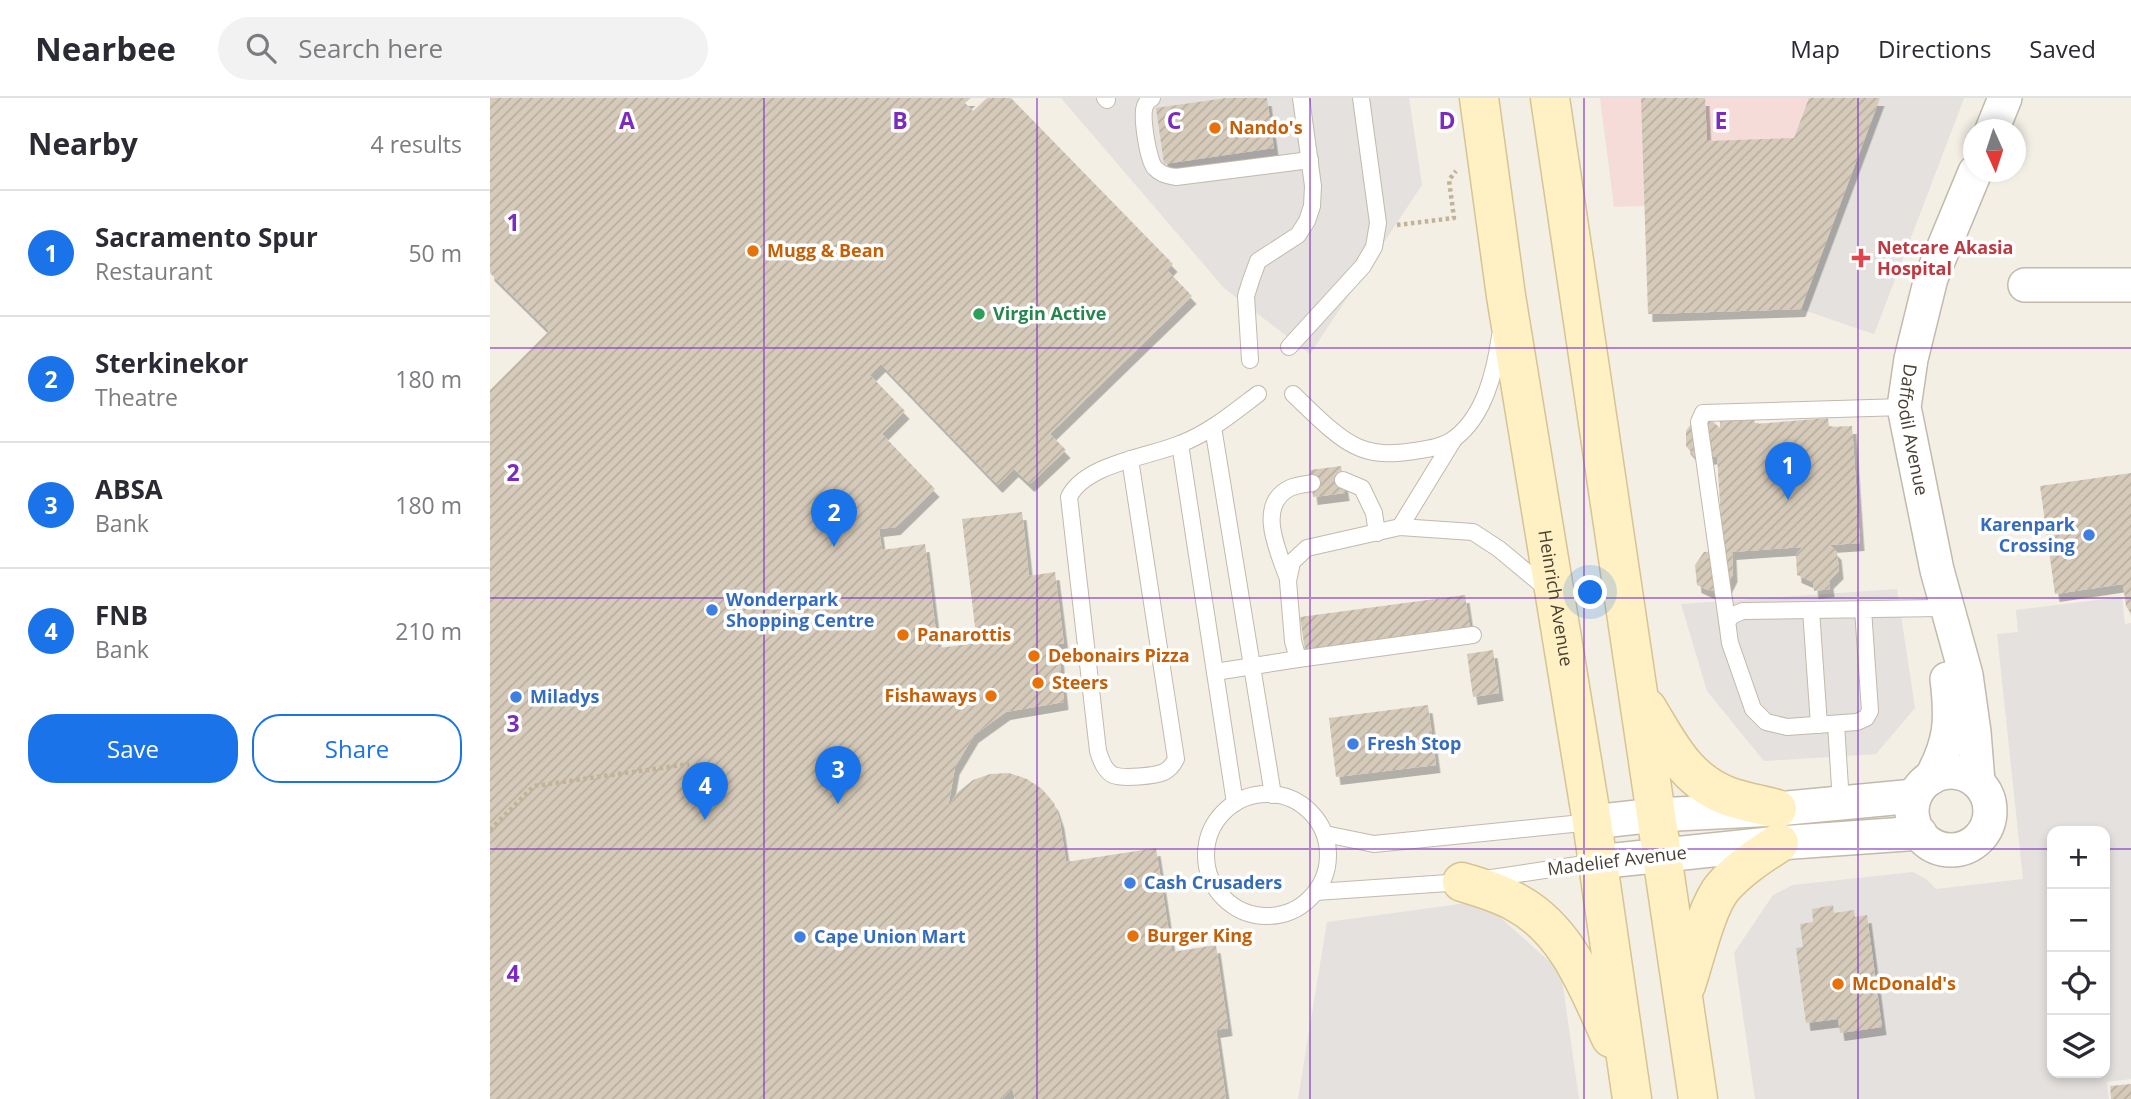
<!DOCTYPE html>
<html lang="en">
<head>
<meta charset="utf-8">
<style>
	body { margin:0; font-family:"Open Sans",sans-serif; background:#f2f2f3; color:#2b2b33 }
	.controls { position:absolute; right:21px; bottom:21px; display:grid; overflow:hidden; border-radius:14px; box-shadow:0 4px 10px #0003 }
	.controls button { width:63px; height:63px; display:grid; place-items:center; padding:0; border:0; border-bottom:2px solid #e1e1e2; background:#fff; color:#2b2b33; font:35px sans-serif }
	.compass { position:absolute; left:1473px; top:21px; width:63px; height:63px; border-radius:50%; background:#fff; box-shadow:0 4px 10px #0003; rotate:177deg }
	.you { position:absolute; left:1101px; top:495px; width:24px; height:24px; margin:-18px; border:5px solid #fff; border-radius:50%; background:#1a73e8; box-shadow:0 0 0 10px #1a73e833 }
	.badge { display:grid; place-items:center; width:46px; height:46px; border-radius:50%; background:#1a73e8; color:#fff; font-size:23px; font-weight:700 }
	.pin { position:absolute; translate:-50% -58px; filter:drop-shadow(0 2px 4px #0008) }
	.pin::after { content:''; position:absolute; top:37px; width:24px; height:21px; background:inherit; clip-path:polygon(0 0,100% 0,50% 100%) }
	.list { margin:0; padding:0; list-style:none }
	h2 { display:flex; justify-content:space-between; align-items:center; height:91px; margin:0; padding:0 28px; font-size:30px }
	h2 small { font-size:23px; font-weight:400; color:#7c7c81 }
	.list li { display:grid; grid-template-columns:46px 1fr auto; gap:21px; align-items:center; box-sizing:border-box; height:126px; padding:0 28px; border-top:2px solid #e1e1e2 }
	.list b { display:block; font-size:26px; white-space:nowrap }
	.list p { margin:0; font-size:23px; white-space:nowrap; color:#7c7c81 }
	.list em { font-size:23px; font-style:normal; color:#7c7c81 }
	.actions { display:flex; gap:14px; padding:21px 28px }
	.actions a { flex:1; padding:16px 0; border:2px solid #1a73e8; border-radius:28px; text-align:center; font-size:24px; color:#1a73e8 }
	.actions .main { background:#1a73e8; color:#fff }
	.icon { flex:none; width:38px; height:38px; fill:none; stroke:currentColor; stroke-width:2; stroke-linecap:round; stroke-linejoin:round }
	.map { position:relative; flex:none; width:1641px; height:1001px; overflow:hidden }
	header { display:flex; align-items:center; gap:42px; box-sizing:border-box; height:98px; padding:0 35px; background:#fff; border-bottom:2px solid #e1e1e2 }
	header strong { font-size:33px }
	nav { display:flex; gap:38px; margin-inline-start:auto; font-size:24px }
	.search { width:490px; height:63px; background:#f2f2f3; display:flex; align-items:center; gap:18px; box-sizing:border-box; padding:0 24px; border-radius:38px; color:#7c7c81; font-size:26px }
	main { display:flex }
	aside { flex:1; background:#fff }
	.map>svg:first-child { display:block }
	.medical { fill:#f5dcd8 }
	.parking { fill:#e4e1de; fill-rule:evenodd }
	.building { fill:url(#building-hatch); filter:url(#shadow) }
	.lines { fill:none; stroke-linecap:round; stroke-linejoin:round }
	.lane-casing { stroke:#c2baaa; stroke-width:18 }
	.street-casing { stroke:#c2baaa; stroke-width:36 }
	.secondary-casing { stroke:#d6c493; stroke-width:41 }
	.path { stroke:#c2b398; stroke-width:4.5; stroke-dasharray:3.5 3.5; stroke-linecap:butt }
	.lane { stroke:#fff; stroke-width:16 }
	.street { stroke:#fff; stroke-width:33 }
	.secondary { stroke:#fff1c4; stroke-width:38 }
	.grid { fill:none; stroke:#7b2cbf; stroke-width:2; stroke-opacity:0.55 }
	.food-dot { fill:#e8710a; stroke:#fff; stroke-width:2.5 }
	.health-dot { fill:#e0444e; stroke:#fff; stroke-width:2.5 }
	.leisure-dot { fill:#2e9e5b; stroke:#fff; stroke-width:2.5 }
	.shop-dot { fill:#3f7fe0; stroke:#fff; stroke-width:2.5 }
	.labels { text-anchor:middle; stroke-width:7; stroke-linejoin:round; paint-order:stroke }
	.food-label { font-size:18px; font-weight:bold; fill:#c56008; stroke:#fff; text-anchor:start }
	.health-label { font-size:18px; font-weight:bold; fill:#be3a42; stroke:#fff; text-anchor:start }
	.leisure-label { font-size:18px; font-weight:bold; fill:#27864d; stroke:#fff; text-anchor:start }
	.street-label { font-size:18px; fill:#463f34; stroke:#fff }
	.shop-label { font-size:18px; font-weight:bold; fill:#366cbe; stroke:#fff; text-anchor:start }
	.grid-label { font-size:23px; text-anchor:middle; font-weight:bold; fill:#7b2cbf; stroke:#fff; stroke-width:7; stroke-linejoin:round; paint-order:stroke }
</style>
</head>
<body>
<header>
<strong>Nearbee</strong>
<div class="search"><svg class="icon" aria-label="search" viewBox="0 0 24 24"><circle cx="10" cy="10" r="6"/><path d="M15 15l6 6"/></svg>Search here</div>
<nav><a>Map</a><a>Directions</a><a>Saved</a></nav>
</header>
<main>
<aside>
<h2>Nearby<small>4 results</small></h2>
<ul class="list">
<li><span class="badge">1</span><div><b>Sacramento Spur</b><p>Restaurant</p></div><em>50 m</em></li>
<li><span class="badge">2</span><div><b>Sterkinekor</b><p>Theatre</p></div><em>180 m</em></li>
<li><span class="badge">3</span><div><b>ABSA</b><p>Bank</p></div><em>180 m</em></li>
<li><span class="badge">4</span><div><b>FNB</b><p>Bank</p></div><em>210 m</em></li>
</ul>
<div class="actions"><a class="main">Save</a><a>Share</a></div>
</aside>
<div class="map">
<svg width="1641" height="1001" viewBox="0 0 1641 1001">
	<defs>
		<pattern id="building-hatch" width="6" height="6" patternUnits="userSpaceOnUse" patternTransform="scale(1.75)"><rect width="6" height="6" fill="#d6cbba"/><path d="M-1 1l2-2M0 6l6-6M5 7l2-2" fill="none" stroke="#b9afa0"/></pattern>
		<filter id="shadow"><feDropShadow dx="4.5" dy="8" stdDeviation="0" flood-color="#0004"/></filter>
	</defs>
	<rect width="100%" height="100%" fill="#f3efe5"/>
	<path class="medical" d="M1110,0H1474L1384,236L1311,211L1351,101L1124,109Z"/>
	<g class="parking">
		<path d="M571,0H919L932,87L820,256L734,190Z"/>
		<path d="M1390,0H1474L1384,236L1311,211Z"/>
		<path d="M1407,491L1425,610L1386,656L1274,663L1217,593L1191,506Z"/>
		<path d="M1632,499L1635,526L1641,525V981L1617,984L1619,1001H1265L1244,855L1283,797L1303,787L1423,774L1436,781L1446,791L1533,781L1507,536L1528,534L1526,512ZM1562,733H1615V975H1562Z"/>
		<path d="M992,803L1071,874L1089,1001H808L837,824Z"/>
	</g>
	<g class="building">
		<path d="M0,0H481L475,5L483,13L497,0H521L683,166L677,172L702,198L560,336L576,352L540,386L524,371L508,387L391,266L380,277L415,313L392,336L445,391L406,429L389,431L392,452L435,446L448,550L487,545L472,421L532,414L539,478L565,474L574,546H568L574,604L516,614L484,637L465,669L458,709L468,694L483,682L500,676L519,675L537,681L552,691L564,705L570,723L576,764L666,750L682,854L726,847L738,930L726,932L736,1001H525L522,990L512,1001H0V292L59,233L0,175Z"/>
		<path d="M736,0H777L784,50L674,66L666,10Z"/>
		<path d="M1151,0H1215L1217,43L1304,40L1319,0H1390L1311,211L1158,216Z"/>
		<path d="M1264,317L1265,326L1338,320L1339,329L1362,328L1370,445L1340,447L1347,454L1349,473L1339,483L1340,491L1324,493L1323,484L1307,477L1306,457L1313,449L1242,454L1243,476L1236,490L1220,493L1207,487L1205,467L1214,454L1233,453L1227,358L1206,360L1196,348V333L1205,320L1220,321L1230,330V320Z"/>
		<path d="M851,368L855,395L823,399L820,372Z"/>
		<path d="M1641,375V516L1636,508L1633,486L1565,496L1550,388Z"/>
		<path d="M975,497L980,531L815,553L810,519Z"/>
		<path d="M1003,552L1009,595L983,599L977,556Z"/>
		<path d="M938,607L946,667L846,679L839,620Z"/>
		<path d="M1343,807L1344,815L1364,812L1365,819L1377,817L1392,929L1350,935L1348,921L1316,925L1306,850L1313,849L1310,826L1323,824L1322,811Z"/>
		<path d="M1641,986V1001H1621L1620,988Z"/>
	</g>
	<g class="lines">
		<defs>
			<g id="lane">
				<path d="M615,0L617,2"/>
				<path d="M662,0C658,3 657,3 655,8C651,18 658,63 665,70C670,76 678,78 686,79L820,62"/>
				<path d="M799,249L873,168L884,149L888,125L871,0"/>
				<path d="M760,262L756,198L761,182L768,163L808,137L817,123L822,108L823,88L811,0"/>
				<path d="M803,296C820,312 848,342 870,350C888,357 905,356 924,353C937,351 954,349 965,340C995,317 1005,273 1010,238"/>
				<path d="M723,329L783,697"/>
				<path d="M690,346L745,705"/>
				<path d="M640,361L686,661C683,667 680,671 674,674C665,678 633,681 623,677C614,672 611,662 608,653L579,399C595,366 658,359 690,346C719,335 743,315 768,296"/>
				<path d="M853,382L872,390L884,415L887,435"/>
				<path d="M910,429L964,341"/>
				<path d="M798,481C789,455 765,407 800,390C806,387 815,386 822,385"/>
				<path d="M1373,511L1380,613L1376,620L1367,624L1297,629L1276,624L1263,611L1240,545L1237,523L1243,517L1253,513L1450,510"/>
				<path d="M1321,512L1329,627"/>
				<path d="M1237,523L1209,324L1213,315L1414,309"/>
				<path d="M808,561L983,537"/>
				<path d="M725,574L808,561L803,543L798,483L802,464L817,450L910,429L983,434L1009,451L1057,491"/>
				<path d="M1346,626L1351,705"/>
				<circle cx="777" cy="757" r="61"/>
				<path d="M835,736L884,746L1102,724"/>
				<path d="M995,781L1107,764"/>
				<path d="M826,794L973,784"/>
			</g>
			<g id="street">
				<path d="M1502,32L1515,0"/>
				<path id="s1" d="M1485,74L1441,180L1421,261L1414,309L1447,472L1476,577L1484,634L1488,684"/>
				<path d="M1535,187H1641"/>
				<circle cx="1461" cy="713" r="39"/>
				<path d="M1441,680C1461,644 1462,622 1457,581"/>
				<path d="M1102,724L1166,717L1287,711L1425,698"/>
				<path d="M1107,764L1289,745L1430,735"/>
			</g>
			<g id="secondary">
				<path id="s2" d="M989,0L1016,198L1102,724L1142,1001"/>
				<path d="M1060,0L1208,1001"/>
				<path d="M1157,610C1180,648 1196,683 1240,699C1255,704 1272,707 1287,711"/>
				<path d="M972,784C991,790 1010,795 1027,805C1078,833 1098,890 1121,940"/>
				<path d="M1196,887C1205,861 1216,809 1233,789C1249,771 1269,758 1289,745"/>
			</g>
		</defs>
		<use href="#lane" class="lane-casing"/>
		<use href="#street" class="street-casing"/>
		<use href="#secondary" class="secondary-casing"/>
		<g class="path">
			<path d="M907,127L964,120L959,82L966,73"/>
			<path d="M0,732L44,688L199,666"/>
		</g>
		<use href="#lane" class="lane"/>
		<use href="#street" class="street"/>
		<use href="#secondary" class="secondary"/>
	</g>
	<path class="grid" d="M274,0V1001M547,0V1001M820,0V1001M1094,0V1001M1368,0V1001M0,250H1641M0,500H1641M0,751H1562M1615,751H1641"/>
	<g class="food-dot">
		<circle cx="725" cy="30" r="7"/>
		<circle cx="263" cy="153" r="7"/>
		<circle cx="413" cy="537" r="7"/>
		<circle cx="544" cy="558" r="7"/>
		<circle cx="548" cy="585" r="7"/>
		<circle cx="501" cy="598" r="7"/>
		<circle cx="643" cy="838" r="7"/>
		<circle cx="1348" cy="886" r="7"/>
	</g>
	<path class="health-dot" d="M1367.5 149.5h7v7h7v7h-7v7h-7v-7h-7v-7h7z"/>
	<circle class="leisure-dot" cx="489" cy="216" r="7"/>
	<g class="shop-dot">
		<circle cx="1599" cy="437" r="7"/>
		<circle cx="222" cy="512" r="7"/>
		<circle cx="26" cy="599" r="7"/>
		<circle cx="863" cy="646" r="7"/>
		<circle cx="640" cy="785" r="7"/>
		<circle cx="310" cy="839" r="7"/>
	</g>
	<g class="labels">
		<g class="food-label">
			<text x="739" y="36">Nando's</text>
			<text x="277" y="159">Mugg &amp; Bean</text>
			<text x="427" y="543">Panarottis</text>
			<text x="558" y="564">Debonairs Pizza</text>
			<text x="562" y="591">Steers</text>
			<text x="487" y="604" text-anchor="end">Fishaways</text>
			<text x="657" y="844">Burger King</text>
			<text x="1362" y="892">McDonald's</text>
		</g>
		<g class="health-label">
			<text x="1387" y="156">Netcare Akasia<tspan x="1387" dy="21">Hospital</tspan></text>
		</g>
		<g class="leisure-label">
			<text x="503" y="222">Virgin Active</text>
		</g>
		<g class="street-label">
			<text dy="6" stroke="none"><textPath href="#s1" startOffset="270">Daffodil Avenue</textPath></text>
			<text dy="6" stroke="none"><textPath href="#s2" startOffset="506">Heinrich Avenue</textPath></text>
			<text transform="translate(1127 763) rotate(-7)" y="6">Madelief Avenue</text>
		</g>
		<g class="shop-label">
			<text x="1585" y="433" text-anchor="end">Karenpark<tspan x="1585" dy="21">Crossing</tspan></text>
			<text x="236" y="508">Wonderpark<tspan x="236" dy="21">Shopping Centre</tspan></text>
			<text x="40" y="605">Miladys</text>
			<text x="877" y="652">Fresh Stop</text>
			<text x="654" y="791">Cash Crusaders</text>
			<text x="324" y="845">Cape Union Mart</text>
		</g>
	</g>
	<g class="grid-label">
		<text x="137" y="31">A</text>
		<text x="410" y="31">B</text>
		<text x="684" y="31">C</text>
		<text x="957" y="31">D</text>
		<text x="1231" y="31">E</text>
		<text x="23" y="133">1</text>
		<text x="23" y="383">2</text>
		<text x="23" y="634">3</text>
		<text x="23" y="884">4</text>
	</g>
</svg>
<div class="controls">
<button>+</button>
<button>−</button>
<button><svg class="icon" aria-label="locate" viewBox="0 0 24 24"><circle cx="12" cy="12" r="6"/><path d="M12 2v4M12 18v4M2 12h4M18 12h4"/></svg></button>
<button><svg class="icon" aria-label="layers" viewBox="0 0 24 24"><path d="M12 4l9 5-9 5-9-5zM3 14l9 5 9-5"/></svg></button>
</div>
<svg class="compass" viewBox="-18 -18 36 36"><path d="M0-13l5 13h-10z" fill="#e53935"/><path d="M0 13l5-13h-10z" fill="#7c7c81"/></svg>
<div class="you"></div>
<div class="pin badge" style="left:1298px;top:402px">1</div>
<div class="pin badge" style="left:344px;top:449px">2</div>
<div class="pin badge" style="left:348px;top:706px">3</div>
<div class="pin badge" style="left:215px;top:722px">4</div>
</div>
</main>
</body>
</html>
